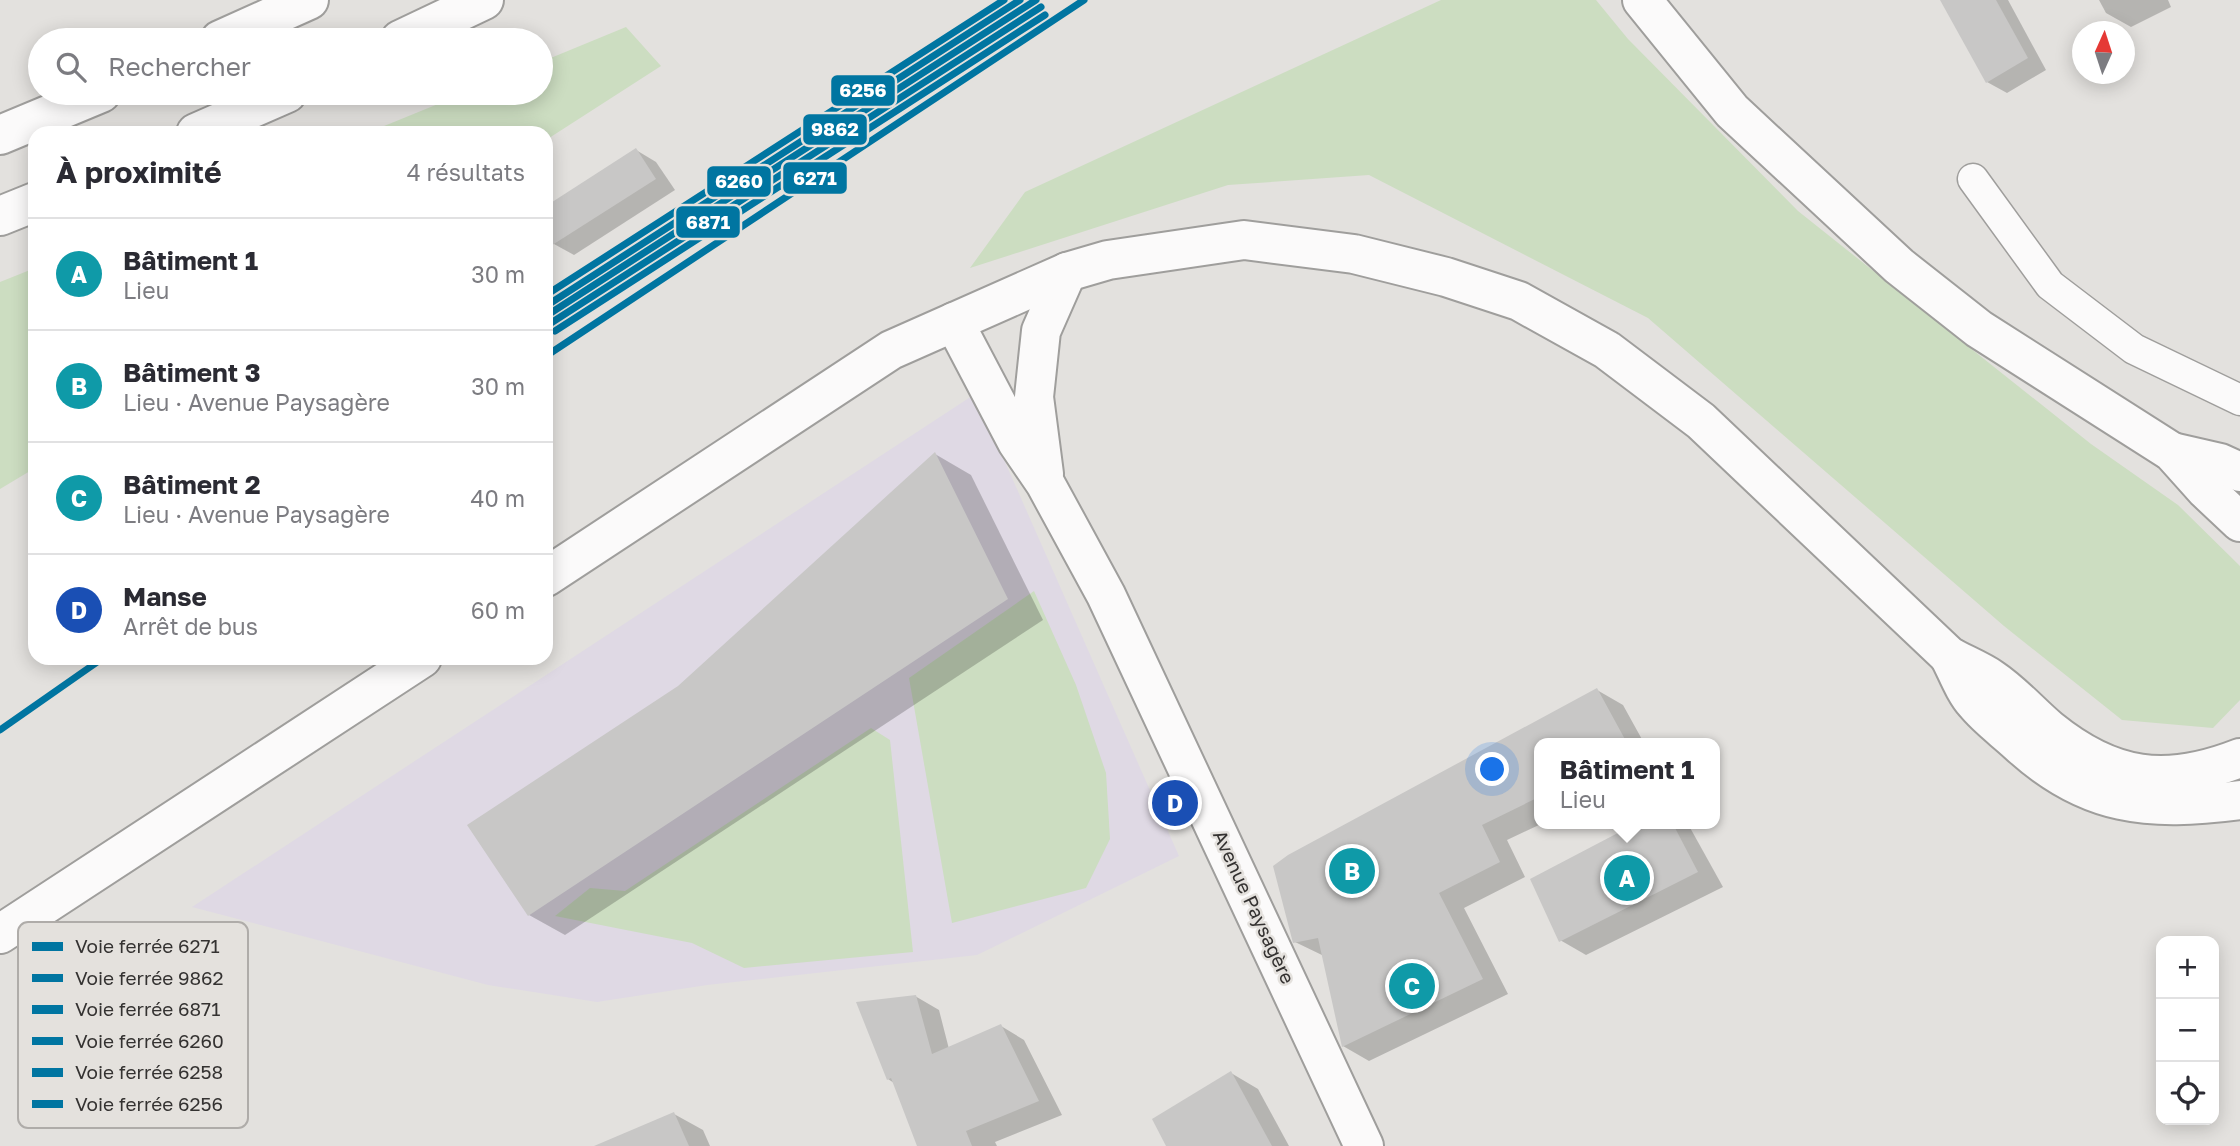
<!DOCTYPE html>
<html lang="fr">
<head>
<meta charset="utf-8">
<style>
	body { margin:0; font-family:"Golos Text",sans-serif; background:#f7f7f7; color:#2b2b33 }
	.controls { position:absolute; right:21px; bottom:21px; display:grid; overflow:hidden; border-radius:14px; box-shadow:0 4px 18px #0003 }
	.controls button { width:63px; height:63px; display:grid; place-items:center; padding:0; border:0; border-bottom:2px solid #e1e1e2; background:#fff; color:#2b2b33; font:35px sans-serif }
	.compass { position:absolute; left:2072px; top:21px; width:63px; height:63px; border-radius:50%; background:#fff; box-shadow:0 4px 18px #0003; rotate:3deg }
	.you { position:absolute; left:1493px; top:770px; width:24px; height:24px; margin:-18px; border:5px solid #fff; border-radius:50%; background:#1a73e8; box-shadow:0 0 0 10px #1a73e833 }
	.badge { display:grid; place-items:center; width:46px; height:46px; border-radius:50%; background:#716f6e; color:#fff; font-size:23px; font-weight:700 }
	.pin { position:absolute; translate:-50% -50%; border:4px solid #fff; box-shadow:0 2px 7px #0006 }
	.popup { position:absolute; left:1534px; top:738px; width:186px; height:91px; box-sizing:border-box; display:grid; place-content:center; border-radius:14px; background:#fff; filter:drop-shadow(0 2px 5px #0005); font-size:23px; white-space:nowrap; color:#7c7c81 }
	.popup b { font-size:26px; color:#2b2b33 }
	.popup::after { content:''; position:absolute; left:50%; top:100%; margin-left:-14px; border:14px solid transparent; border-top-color:#fff }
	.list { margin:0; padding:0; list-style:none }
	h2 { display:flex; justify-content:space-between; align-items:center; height:91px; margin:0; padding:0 28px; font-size:30px }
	h2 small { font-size:23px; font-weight:400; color:#7c7c81 }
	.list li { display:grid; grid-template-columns:46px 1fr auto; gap:21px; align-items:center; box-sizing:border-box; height:112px; padding:0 28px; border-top:2px solid #e1e1e2 }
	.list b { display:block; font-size:26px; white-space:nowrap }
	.list p { margin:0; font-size:23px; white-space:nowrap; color:#7c7c81 }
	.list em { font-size:23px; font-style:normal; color:#7c7c81 }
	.icon { flex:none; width:38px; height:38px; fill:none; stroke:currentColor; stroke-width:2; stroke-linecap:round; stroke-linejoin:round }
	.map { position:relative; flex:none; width:2240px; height:1146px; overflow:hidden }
	.search { position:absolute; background:#fff; box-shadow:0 4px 18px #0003; left:28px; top:28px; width:525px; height:77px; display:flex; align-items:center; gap:18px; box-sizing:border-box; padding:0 24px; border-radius:38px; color:#7c7c81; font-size:26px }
	.panel { position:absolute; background:#fff; box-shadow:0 4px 18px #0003; left:28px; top:126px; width:525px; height:539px; border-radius:21px }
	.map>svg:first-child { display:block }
	.industrial { fill:#dfd9e4 }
	.green { fill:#ccddc1 }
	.shadow { fill:#0003 }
	.building { fill:#c8c7c6 }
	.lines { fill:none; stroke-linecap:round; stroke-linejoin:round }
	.street-casing { stroke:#9f9e9c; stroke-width:33 }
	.secondary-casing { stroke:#9f9e9c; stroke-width:42 }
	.highway-casing { stroke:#9f9e9c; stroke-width:42 }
	.street { stroke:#fbfafa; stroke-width:30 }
	.secondary { stroke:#fbfafa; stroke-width:38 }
	.highway { stroke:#fbfafa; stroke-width:38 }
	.rail-1-casing { stroke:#e4e1dd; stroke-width:12 }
	.rail-2-casing { stroke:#e4e1dd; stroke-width:12 }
	.rail-3-casing { stroke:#e4e1dd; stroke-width:12 }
	.rail-4-casing { stroke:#e4e1dd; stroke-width:12 }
	.rail-5-casing { stroke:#e4e1dd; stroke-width:12 }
	.rail-6-casing { stroke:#e4e1dd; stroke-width:12 }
	.rail-1 { stroke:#0075a1; stroke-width:7 }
	.rail-2 { stroke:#0075a1; stroke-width:7 }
	.rail-3 { stroke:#0075a1; stroke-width:7 }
	.rail-4 { stroke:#0075a1; stroke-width:7 }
	.rail-5 { stroke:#0075a1; stroke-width:7 }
	.rail-6 { stroke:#0075a1; stroke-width:7 }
	.labels { text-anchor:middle; stroke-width:5; stroke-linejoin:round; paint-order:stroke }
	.street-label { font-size:19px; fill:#343231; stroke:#e4e1dd }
	.key { fill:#e4e1dd; stroke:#afaca9; stroke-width:2 }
	.key-label { font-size:19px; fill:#343231 }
	.line-badge { stroke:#e4e1dd; stroke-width:2.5 }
	.badge-label { font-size:19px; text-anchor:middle; font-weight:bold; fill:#fff }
</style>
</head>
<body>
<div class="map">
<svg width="2240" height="1146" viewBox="0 0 2240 1146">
	<rect width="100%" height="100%" fill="#e3e1de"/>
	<path class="industrial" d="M975,394L1179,856L977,955L707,985L597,1002L488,985L192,907Z"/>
	<g class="green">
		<path d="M1441,0H1596L1628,39L1798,211L2091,444L2178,505L2240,566V700L2213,728L2122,720L2004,626L1648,318L1369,175L1228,185L970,268L1025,192Z"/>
		<path d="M626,27L661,66L546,140V133H367L465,93H541V62Z"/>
		<path d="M35,268V468L0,489V282Z"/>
		<path d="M1034,591L1076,685L1106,773L1110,839L1086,888L952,923L909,678Z"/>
		<path d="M871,728L890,740L913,952L744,968L692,943L555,916L590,888L625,891Z"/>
	</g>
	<g class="shadow">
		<path d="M1941,0H2008L2046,70L2007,93L1987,82Z"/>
		<path d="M2099,0H2168L2171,7L2131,27L2106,13Z"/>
		<path d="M636,150L656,162L675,190L574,255L554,244L546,230V208Z"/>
		<path d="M935,454L971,475L1043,620L565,935L529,915L679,688Z"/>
		<path d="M1597,690L1623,705L1644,743H1540L1541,824L1507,840L1525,877L1464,908L1508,994L1369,1061L1343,1046L1324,956L1295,942Z"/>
		<path d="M1639,824H1688L1723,887L1586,955L1560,940L1532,880Z"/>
		<path d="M915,996L939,1010L949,1049L1001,1026L1024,1040L1062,1115L995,1142L997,1146H920L894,1083L888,1079Z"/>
		<path d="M1231,1073L1258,1089L1289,1146H1168Z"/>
		<path d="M674,1114L703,1130L710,1146H598Z"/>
	</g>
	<g class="building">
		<path d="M1940,0H1996L2028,58L1986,83Z"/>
		<path d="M636,148L656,179L546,249V206Z"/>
		<path d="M935,452L1008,599L528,916L467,825L678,686Z"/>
		<path d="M1597,688L1627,743H1539V797L1482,825L1500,862L1439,893L1483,979L1342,1047L1318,938L1293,943L1273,866L1288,855Z"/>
		<path d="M1635,824H1673L1698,872L1559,942L1530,879Z"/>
		<path d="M916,995L932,1054L1001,1024L1039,1101L966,1131L972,1146H917L891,1078L887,1080L856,1002Z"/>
		<path d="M1231,1071L1272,1146H1166L1152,1119Z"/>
		<path d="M674,1112L689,1146H594Z"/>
	</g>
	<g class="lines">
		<defs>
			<path id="street" d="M1973,179L2050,285L2134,349L2240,400"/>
			<g id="secondary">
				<path d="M1642,0L1732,111L1899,266L1979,329L2172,452L2206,490L2240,522"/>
				<path d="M954,322L1017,442L1045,483L1106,595L1364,1146"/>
				<path d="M2172,452L2220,463L2240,472"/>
				<path d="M1044,474L1034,397L1041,331L1067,272"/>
				<path d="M546,577L891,350L1067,272L1108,260L1244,240L1354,254L1446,277L1519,301L1607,350L1701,421L1949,656C1963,664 1979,670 1992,679C2013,693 2030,713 2049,729C2112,780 2166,787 2240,758"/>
				<path d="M1949,656C1957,671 1964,691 1975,703C1987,718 2004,730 2018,743C2087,807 2149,812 2240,800"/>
				<path d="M0,934L422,658"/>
			</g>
			<g id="highway">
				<path d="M220,40L309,0"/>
				<path d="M400,40L484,0"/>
				<path d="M196,133L287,93"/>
				<path d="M0,135L101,93"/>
				<path d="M0,216L35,202"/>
			</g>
		</defs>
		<use href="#street" class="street-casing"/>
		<use href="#secondary" class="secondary-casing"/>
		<use href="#highway" class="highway-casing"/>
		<use href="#street" class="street"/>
		<use href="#secondary" class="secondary"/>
		<use href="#highway" class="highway"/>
		<defs>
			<g id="rail-1">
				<path d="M546,356L1084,0"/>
				<path d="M0,730L103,658"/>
			</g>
			<path id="rail-2" d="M546,316L1036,0"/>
			<path id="rail-3" d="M551,323L1041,7"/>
			<path id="rail-4" d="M546,306L1020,0"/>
			<path id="rail-5" d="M555,331L1045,15"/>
			<path id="rail-6" d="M546,295L1004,0"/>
		</defs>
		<use href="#rail-1" class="rail-1-casing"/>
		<use href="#rail-2" class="rail-2-casing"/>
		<use href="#rail-3" class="rail-3-casing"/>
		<use href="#rail-4" class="rail-4-casing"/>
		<use href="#rail-5" class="rail-5-casing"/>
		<use href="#rail-6" class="rail-6-casing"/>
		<use href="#rail-1" class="rail-1"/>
		<use href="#rail-2" class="rail-2"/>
		<use href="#rail-3" class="rail-3"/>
		<use href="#rail-4" class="rail-4"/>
		<use href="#rail-5" class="rail-5"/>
		<use href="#rail-6" class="rail-6"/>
	</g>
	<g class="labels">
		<g class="street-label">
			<text transform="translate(1254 907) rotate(65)" y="7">Avenue Paysagère</text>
		</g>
	</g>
	<rect x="18" y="922" width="230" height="206" rx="10" class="key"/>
	<rect x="32" y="942" width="31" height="9" fill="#0075a1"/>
	<rect x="32" y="974" width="31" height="8" fill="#0075a1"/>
	<rect x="32" y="1005" width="31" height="9" fill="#0075a1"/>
	<rect x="32" y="1037" width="31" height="8" fill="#0075a1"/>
	<rect x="32" y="1068" width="31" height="9" fill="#0075a1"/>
	<rect x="32" y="1100" width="31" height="8" fill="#0075a1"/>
	<g class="key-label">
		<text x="75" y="953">Voie ferrée 6271</text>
		<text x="75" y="985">Voie ferrée 9862</text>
		<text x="75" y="1016">Voie ferrée 6871</text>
		<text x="75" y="1048">Voie ferrée 6260</text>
		<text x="75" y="1079">Voie ferrée 6258</text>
		<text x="75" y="1111">Voie ferrée 6256</text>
	</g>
	<g class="line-badge">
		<rect x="830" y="74" width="66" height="33" rx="7" fill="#0075a1"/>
		<rect x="802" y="113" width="66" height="33" rx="7" fill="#0075a1"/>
		<rect x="782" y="161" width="66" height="34" rx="7" fill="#0075a1"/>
		<rect x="706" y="165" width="66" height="33" rx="7" fill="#0075a1"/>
		<rect x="675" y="205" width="66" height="34" rx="7" fill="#0075a1"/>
	</g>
	<g class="badge-label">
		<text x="863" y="97">6256</text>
		<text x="835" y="136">9862</text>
		<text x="815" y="185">6271</text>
		<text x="739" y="188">6260</text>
		<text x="708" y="229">6871</text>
	</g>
</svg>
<div class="controls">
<button>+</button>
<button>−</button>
<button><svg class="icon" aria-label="locate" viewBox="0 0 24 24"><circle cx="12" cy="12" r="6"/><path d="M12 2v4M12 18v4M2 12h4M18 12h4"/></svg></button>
</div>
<svg class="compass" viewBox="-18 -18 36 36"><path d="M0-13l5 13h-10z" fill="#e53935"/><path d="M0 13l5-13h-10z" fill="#7c7c81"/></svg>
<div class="you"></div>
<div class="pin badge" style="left:1627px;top:878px;background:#0f9aa8">A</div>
<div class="popup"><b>Bâtiment 1</b>Lieu</div>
<div class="pin badge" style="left:1352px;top:871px;background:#0f9aa8">B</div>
<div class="pin badge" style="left:1412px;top:986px;background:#0f9aa8">C</div>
<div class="pin badge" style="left:1175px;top:803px;background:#1a4fb4">D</div>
<div class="search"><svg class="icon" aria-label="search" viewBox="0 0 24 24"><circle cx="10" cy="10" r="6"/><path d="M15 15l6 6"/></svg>Rechercher</div>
<section class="panel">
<h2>À proximité<small>4 résultats</small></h2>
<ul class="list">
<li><span class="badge" style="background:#0f9aa8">A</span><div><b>Bâtiment 1</b><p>Lieu</p></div><em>30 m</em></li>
<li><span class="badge" style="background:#0f9aa8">B</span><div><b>Bâtiment 3</b><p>Lieu · Avenue Paysagère</p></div><em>30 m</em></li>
<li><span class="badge" style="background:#0f9aa8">C</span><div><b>Bâtiment 2</b><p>Lieu · Avenue Paysagère</p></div><em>40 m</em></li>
<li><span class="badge" style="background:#1a4fb4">D</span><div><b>Manse</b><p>Arrêt de bus</p></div><em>60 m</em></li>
</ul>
</section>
</div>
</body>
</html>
